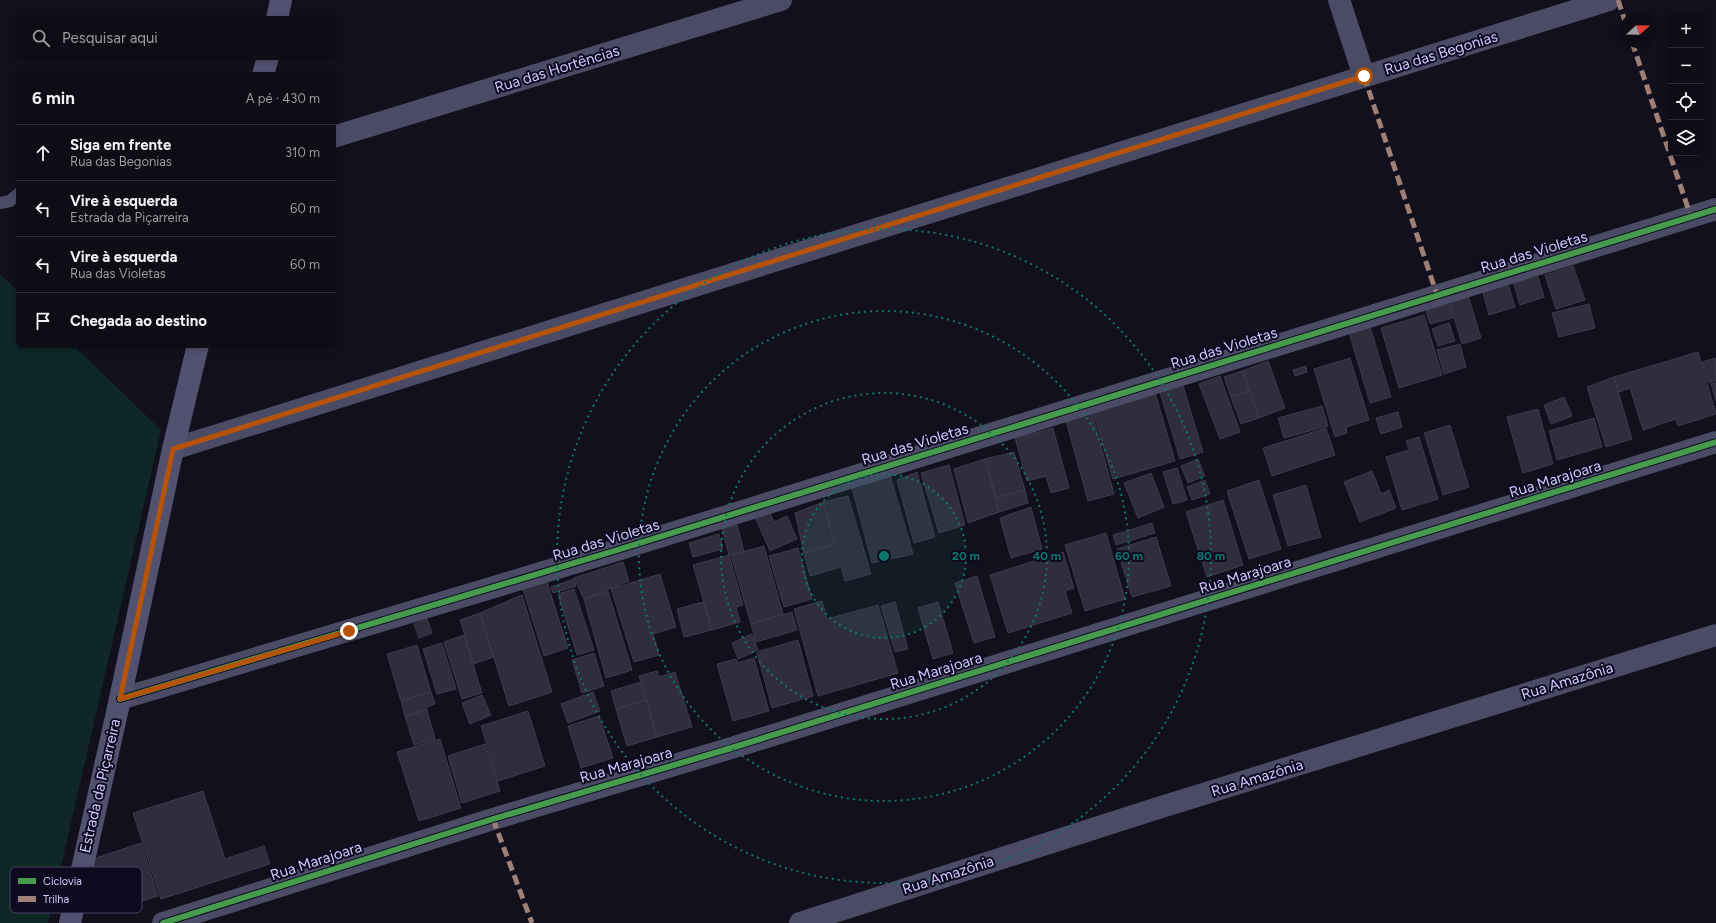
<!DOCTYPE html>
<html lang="pt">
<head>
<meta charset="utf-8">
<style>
	body { margin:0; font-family:Figtree,sans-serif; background:#1c1a22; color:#f1f3f6 }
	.controls { position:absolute; right:12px; top:12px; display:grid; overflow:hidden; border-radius:8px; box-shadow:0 2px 6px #0003 }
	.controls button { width:36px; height:36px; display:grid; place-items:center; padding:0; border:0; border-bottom:1px solid #2e2c34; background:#0e0c15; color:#f1f3f6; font:20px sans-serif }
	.compass { position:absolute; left:1620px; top:12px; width:36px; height:36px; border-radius:50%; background:#0e0c15; box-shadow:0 2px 6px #0003; rotate:70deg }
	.stop { position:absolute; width:12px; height:12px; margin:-9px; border:3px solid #b45309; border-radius:50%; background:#fff }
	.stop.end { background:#b45309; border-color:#fff; box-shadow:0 1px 4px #0008 }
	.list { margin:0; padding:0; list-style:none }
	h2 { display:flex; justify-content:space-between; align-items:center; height:52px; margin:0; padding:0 16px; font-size:17px }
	h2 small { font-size:13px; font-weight:400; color:#9b9ba0 }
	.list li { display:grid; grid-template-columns:26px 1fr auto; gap:12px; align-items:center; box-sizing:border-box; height:56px; padding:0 16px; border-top:1px solid #2e2c34 }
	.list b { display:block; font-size:15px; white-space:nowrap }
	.list p { margin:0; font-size:13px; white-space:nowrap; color:#9b9ba0 }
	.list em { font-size:13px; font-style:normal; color:#9b9ba0 }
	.icon { flex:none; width:22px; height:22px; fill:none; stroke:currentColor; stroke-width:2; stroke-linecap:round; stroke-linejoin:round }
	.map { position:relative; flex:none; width:1716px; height:923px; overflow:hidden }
	.search { position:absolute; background:#0e0c15; box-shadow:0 2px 6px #0003; left:16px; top:16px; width:320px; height:44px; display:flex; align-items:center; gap:10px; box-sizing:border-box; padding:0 14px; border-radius:8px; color:#9b9ba0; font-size:15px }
	.panel { position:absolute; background:#0e0c15; box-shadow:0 2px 6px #0003; left:16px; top:72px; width:320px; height:276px; border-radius:8px }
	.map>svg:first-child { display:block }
	.green { fill:#0f2727 }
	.building { fill:#302e3e; stroke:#3d3a50 }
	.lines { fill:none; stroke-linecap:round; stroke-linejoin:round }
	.lane { stroke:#4b4b65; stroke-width:12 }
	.street { stroke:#4b4b65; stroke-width:22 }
	.secondary { stroke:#525170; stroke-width:22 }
	.quiet { stroke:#9e8076; stroke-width:5; stroke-dasharray:10 5; stroke-linecap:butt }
	.cycleway-casing { stroke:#0e0b21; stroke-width:8 }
	.cycleway { stroke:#469c4c; stroke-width:6 }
	.route { stroke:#b45309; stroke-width:5 }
	.ring { fill:none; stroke:#0f766e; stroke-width:2; stroke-dasharray:2 4 }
	.labels { text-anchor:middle; stroke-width:4; stroke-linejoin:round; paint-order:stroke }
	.street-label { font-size:15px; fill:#cfcbff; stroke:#0e0b21 }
	.key { fill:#0e0b21; stroke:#484564; stroke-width:1 }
	.key-label { font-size:11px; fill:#cfcbff }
	.centre { fill:#0f766e; stroke:#0e0b21; stroke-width:2 }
	.ring-label { font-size:12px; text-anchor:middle; font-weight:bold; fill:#0f766e; stroke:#0e0b21; stroke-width:4; stroke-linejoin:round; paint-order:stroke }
</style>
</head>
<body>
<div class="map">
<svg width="1716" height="923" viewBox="0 0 1716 923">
	<rect width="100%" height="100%" fill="#12101c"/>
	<path class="green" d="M0,274L19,292V345H73L161,430L48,923H0Z"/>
	<g class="building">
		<path d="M1573,266L1585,300L1556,309L1545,275Z"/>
		<path d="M1537,274L1544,297L1520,305L1513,281Z"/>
		<path d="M1507,281L1515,307L1489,315L1482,288Z"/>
		<path d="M1468,295L1481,338L1462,344L1449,300Z"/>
		<path d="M1449,304L1453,318L1430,324L1426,311Z"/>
		<path d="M1589,304L1595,328L1559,337L1552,313Z"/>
		<path d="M1424,315L1442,375L1399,388L1381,328Z"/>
		<path d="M1369,323L1391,397L1370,403L1348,329Z"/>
		<path d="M1449,323L1455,341L1438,346L1432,329Z"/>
		<path d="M1460,344L1466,367L1444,374L1437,350Z"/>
		<path d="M1698,352L1716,414L1678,426L1676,419L1643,430L1630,388L1619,392L1614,377Z"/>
		<path d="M1350,358L1369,420L1346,427L1347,433L1335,437L1314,369Z"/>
		<path d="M1716,358V381L1709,383L1702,362Z"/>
		<path d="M1268,361L1285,408L1259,418L1242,371Z"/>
		<path d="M1306,366L1307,372L1295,376L1293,370Z"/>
		<path d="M1242,371L1250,391L1231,397L1224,377Z"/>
		<path d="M1220,376L1240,432L1220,439L1199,384Z"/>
		<path d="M1614,377L1632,439L1606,447L1587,387Z"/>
		<path d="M1181,379L1203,452L1180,459L1158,386Z"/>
		<path d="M1716,383V401L1711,384Z"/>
		<path d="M1154,389L1175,461L1113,479L1092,408Z"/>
		<path d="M1250,391L1259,418L1241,424L1231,397Z"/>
		<path d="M1564,397L1572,416L1551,424L1544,405Z"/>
		<path d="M1322,406L1328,426L1284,438L1278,418Z"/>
		<path d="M1538,409L1553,464L1523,473L1507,417Z"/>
		<path d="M1398,412L1402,427L1381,434L1376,418Z"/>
		<path d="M1092,413L1114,494L1088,501L1066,421Z"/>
		<path d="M1594,418L1602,447L1557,460L1549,431Z"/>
		<path d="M1450,425L1469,487L1443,495L1424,433Z"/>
		<path d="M1053,428L1069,488L1051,493L1046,476L1027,481L1015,438Z"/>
		<path d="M1326,428L1335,455L1272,476L1263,448Z"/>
		<path d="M1419,437L1438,499L1402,510L1386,457L1409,450L1406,441Z"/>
		<path d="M1014,452L1025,490L996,498L985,459Z"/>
		<path d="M985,459L999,512L968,523L954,469Z"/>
		<path d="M1198,459L1205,476L1188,483L1181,466Z"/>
		<path d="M949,465L965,525L939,533L921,473Z"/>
		<path d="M1177,468L1187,500L1173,504L1163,472Z"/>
		<path d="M1372,471L1381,494L1389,490L1396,508L1360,522L1344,482Z"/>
		<path d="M917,472L935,537L914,543L897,480Z"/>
		<path d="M1151,473L1164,507L1138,518L1124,483Z"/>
		<path d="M890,475L913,554L872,563L852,488Z"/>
		<path d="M1205,480L1210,494L1192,500L1187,487Z"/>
		<path d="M1259,480L1281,549L1249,559L1227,491Z"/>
		<path d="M1306,485L1321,537L1288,546L1273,495Z"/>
		<path d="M1025,490L1028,503L999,512L996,498Z"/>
		<path d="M848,496L871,574L845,581L841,567L810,576L804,553L835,544L823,502Z"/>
		<path d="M1223,500L1243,565L1207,577L1186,512Z"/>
		<path d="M823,502L835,544L804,553L795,513Z"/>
		<path d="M1031,507L1042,549L1011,558L1000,518Z"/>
		<path d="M769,511L774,522L787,516L797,539L770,551L755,517Z"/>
		<path d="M1152,523L1155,533L1116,545L1113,535Z"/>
		<path d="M737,525L744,551L729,555L722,529Z"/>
		<path d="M1106,533L1125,599L1085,611L1065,545Z"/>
		<path d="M719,534L723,549L693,557L689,543Z"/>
		<path d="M1156,537L1171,586L1132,597L1117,549Z"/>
		<path d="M764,546L783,614L751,624L731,555Z"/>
		<path d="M798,548L812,599L784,607L769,556Z"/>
		<path d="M1063,552L1074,588L1065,591L1072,613L1008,633L990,575Z"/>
		<path d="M729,555L743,605L736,607L740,622L712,630L693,565Z"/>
		<path d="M623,562L629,581L584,599L574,578Z"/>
		<path d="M660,574L676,627L653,634L659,655L634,662L611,589Z"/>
		<path d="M977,576L995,637L974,643L955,583Z"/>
		<path d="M574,579L576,586L553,593L551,587Z"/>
		<path d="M547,582L568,648L544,656L523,589Z"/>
		<path d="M574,589L594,650L577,655L558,594Z"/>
		<path d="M608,591L632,670L606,678L584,599Z"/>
		<path d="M522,595L552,692L509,706L480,613Z"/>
		<path d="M822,601L827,619L878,605L898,673L818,696L794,609Z"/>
		<path d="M703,602L712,630L684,637L677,609Z"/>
		<path d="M895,602L908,649L895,652L881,606Z"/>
		<path d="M938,602L953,653L933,659L918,608Z"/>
		<path d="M792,612L797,630L756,642L751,624Z"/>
		<path d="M480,613L493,657L474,664L460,620Z"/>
		<path d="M427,619L432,633L419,638L414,624Z"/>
		<path d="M752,634L758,650L738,659L732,643Z"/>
		<path d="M464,635L482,693L462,699L444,642Z"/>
		<path d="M798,640L813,696L772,708L757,652Z"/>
		<path d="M442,643L456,689L437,694L423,649Z"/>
		<path d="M417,645L431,692L401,701L387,654Z"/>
		<path d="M594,653L604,686L582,693L572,660Z"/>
		<path d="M754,658L769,711L733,721L717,664L736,659L738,663Z"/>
		<path d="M657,671L659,677L675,672L692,727L657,737L639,676Z"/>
		<path d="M641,682L646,700L616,709L611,691Z"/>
		<path d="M431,692L435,704L426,707L427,710L405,716L401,701Z"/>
		<path d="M593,692L600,711L568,723L561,704Z"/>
		<path d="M482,695L491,715L470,724L462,703Z"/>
		<path d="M646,700L657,737L627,746L616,709Z"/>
		<path d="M427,710L435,739L414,745L405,716Z"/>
		<path d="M528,711L545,766L498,781L481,726Z"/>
		<path d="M599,716L613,758L581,768L568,726Z"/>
		<path d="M440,739L461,808L419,821L397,752Z"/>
		<path d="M485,744L500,791L462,803L448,756Z"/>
		<path d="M203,791L225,859L264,846L270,864L161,899L133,813Z"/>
		<path d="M141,843L158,896L107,912L90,860Z"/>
	</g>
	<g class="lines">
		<path class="lane" d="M0,203L10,201L19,193"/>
		<g class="street">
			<path d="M1339,0L1364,76"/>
			<path d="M333,137L781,0"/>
			<path d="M173,449L1609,0"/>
			<path d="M120,699L614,551L1716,209"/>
			<path d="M163,923L493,819L728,749L1716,442"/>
			<path d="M800,923L1155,809L1716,635"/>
		</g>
		<g class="secondary">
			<path d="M277,19L281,0"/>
			<path d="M263,75L268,57"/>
			<path d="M70,923L120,699L173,449L198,345"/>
		</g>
		<g class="quiet">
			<path d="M1618,0L1626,24"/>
			<path d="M1632,42L1691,217"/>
			<path d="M1364,76L1437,295"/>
			<path d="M493,819L532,923"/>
		</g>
		<defs>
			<g id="cycleway">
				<path d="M120,699L614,551L1716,209"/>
				<path d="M163,923L493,819L728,749L1716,442"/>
			</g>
		</defs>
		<use href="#cycleway" class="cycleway-casing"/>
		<use href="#cycleway" class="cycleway"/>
	</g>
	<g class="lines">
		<path class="route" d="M349,631L120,699L173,449L1364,76"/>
	</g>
	<circle cx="884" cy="556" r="82" fill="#0f766e" fill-opacity=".12"/>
	<g class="ring">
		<circle cx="884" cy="556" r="82"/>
		<circle cx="884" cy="556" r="163"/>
		<circle cx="884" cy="556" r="245"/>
		<circle cx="884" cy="556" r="327"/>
	</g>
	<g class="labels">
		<g class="street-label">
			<text transform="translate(1441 53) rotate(-17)" y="5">Rua das Begonias</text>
			<text transform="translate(557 69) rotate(-17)" y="5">Rua das Hortências</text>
			<text transform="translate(1534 252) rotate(-17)" y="5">Rua das Violetas</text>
			<text transform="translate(1224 348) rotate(-17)" y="5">Rua das Violetas</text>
			<text transform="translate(915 444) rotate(-17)" y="5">Rua das Violetas</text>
			<text transform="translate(1555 479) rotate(-17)" y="5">Rua Marajoara</text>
			<text transform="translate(606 540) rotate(-17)" y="5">Rua das Violetas</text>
			<text transform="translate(1245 575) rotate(-17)" y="5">Rua Marajoara</text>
			<text transform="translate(936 671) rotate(-17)" y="5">Rua Marajoara</text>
			<text transform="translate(1567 681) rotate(-17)" y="5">Rua Amazônia</text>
			<text transform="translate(626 765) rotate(-16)" y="5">Rua Marajoara</text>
			<text transform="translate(1257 778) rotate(-17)" y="5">Rua Amazônia</text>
			<text transform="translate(100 786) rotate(-77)" y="5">Estrada da Piçarreira</text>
			<text transform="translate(316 861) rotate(-18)" y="5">Rua Marajoara</text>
			<text transform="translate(948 875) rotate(-18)" y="5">Rua Amazônia</text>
		</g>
	</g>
	<rect x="10" y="867" width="132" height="46" rx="6" class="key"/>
	<rect x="18" y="878" width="18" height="6" fill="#469c4c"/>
	<rect x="18" y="896" width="18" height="6" fill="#9e8076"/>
	<g class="key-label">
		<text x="43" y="885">Ciclovia</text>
		<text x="43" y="903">Trilha</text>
	</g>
	<circle cx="884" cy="556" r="6" class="centre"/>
	<g class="ring-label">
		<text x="966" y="560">20 m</text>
		<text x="1047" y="560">40 m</text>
		<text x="1129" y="560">60 m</text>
		<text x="1211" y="560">80 m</text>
	</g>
</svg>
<div class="controls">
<button>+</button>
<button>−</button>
<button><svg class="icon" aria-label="locate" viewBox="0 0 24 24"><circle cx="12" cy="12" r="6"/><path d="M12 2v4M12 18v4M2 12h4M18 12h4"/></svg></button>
<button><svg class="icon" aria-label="layers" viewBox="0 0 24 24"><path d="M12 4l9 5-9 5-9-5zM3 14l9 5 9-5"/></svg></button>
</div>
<svg class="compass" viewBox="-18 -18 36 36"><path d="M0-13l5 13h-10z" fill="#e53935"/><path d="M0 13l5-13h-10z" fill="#9b9ba0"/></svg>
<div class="stop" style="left:1364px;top:76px"></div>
<div class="stop end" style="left:349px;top:631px"></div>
<div class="search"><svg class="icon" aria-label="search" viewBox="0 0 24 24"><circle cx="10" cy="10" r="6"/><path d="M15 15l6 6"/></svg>Pesquisar aqui</div>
<section class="panel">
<h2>6 min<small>A pé · 430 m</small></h2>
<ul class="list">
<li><svg class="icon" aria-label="ahead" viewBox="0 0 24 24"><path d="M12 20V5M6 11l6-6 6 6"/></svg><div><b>Siga em frente</b><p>Rua das Begonias</p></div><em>310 m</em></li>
<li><svg class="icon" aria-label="left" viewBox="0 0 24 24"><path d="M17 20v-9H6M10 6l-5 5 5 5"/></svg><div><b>Vire à esquerda</b><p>Estrada da Piçarreira</p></div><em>60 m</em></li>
<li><svg class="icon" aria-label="left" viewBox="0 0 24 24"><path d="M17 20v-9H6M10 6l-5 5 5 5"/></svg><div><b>Vire à esquerda</b><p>Rua das Violetas</p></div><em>60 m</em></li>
<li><svg class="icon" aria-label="arrive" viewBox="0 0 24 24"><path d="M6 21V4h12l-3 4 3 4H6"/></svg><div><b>Chegada ao destino</b></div></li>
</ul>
</section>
</div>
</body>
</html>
